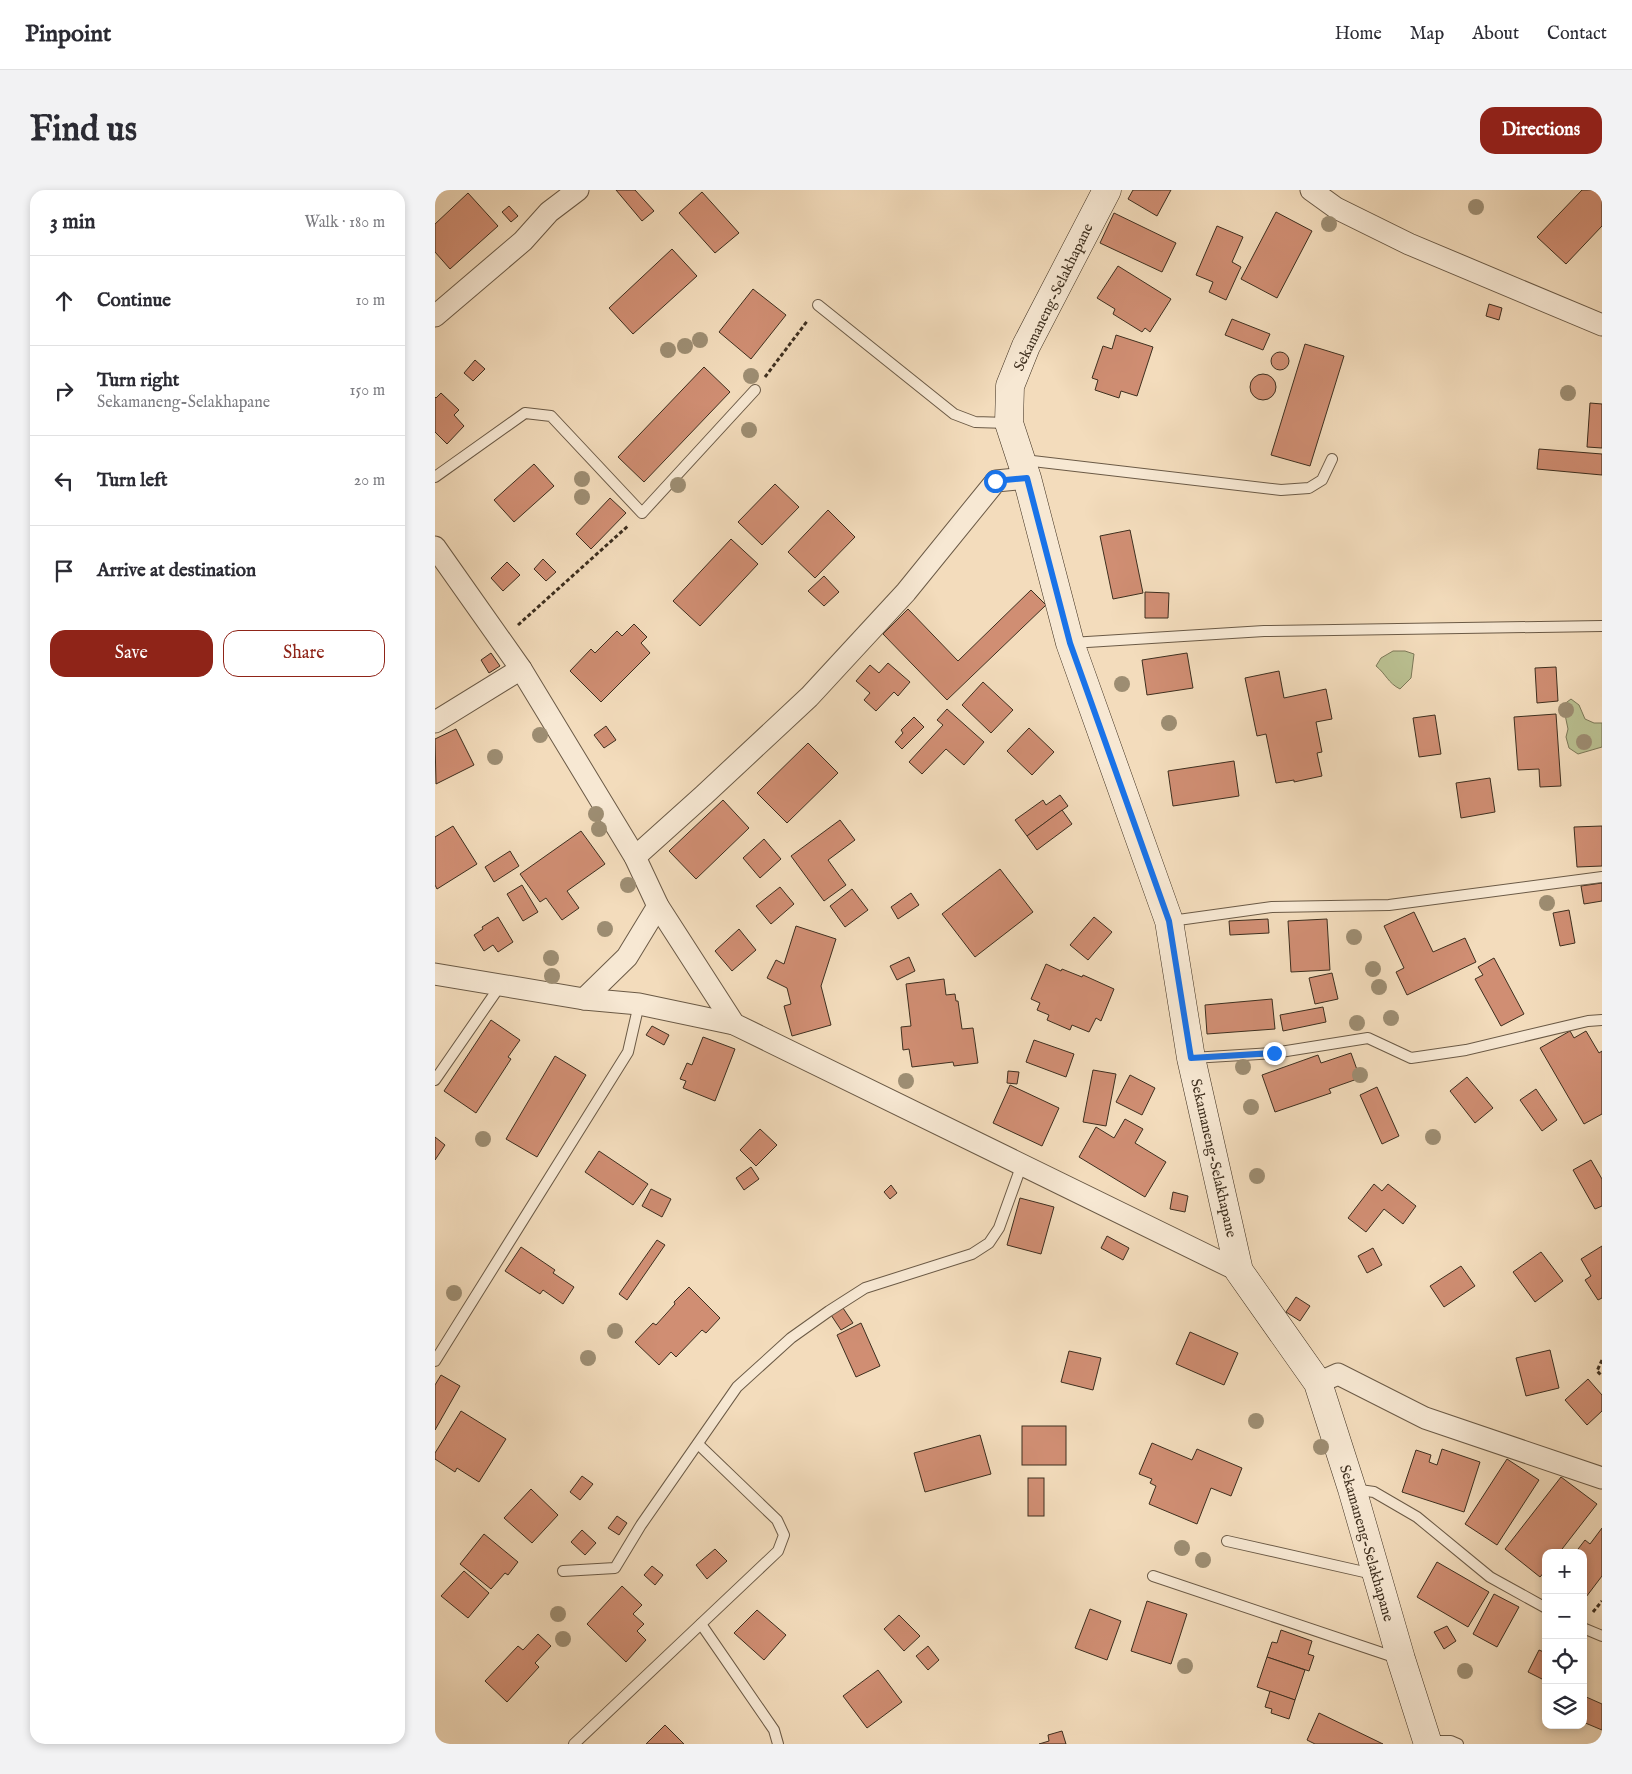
<!DOCTYPE html>
<html lang="en">
<head>
<meta charset="utf-8">
<style>
	body { margin:0; font-family:"IM FELL English",serif; background:#f2f2f3; color:#2b2b33 }
	.controls { position:absolute; right:15px; bottom:15px; display:grid; overflow:hidden; border-radius:10px; box-shadow:0 2px 8px #0003 }
	.controls button { width:45px; height:45px; display:grid; place-items:center; padding:0; border:0; border-bottom:1px solid #e1e1e2; background:#fff; color:#2b2b33; font:25px sans-serif }
	.stop { position:absolute; width:15px; height:15px; margin:-11px; border:4px solid #1a73e8; border-radius:50%; background:#fff }
	.stop.end { background:#1a73e8; border-color:#fff; box-shadow:0 1px 5px #0008 }
	.list { margin:0; padding:0; list-style:none }
	h2 { display:flex; justify-content:space-between; align-items:center; height:65px; margin:0; padding:0 20px; font-size:21px }
	h2 small { font-size:16px; font-weight:400; color:#7c7c81 }
	.list li { display:grid; grid-template-columns:32px 1fr auto; gap:15px; align-items:center; box-sizing:border-box; height:90px; padding:0 20px; border-top:1px solid #e1e1e2 }
	.list b { display:block; font-size:19px; white-space:nowrap }
	.list p { margin:0; font-size:16px; white-space:nowrap; color:#7c7c81 }
	.list em { font-size:16px; font-style:normal; color:#7c7c81 }
	.actions { display:flex; gap:10px; padding:15px 20px }
	.actions a { flex:1; padding:11px 0; border:1px solid #8f2418; border-radius:15px; text-align:center; font-size:18px; color:#8f2418 }
	.actions .main { background:#8f2418; color:#fff }
	.icon { flex:none; width:28px; height:28px; fill:none; stroke:currentColor; stroke-width:2; stroke-linecap:round; stroke-linejoin:round }
	.map { position:relative; flex:none; width:1167px; height:1554px; overflow:hidden; border-radius:15px }
	header { display:flex; align-items:center; gap:30px; box-sizing:border-box; height:70px; padding:0 25px; background:#fff; border-bottom:1px solid #e1e1e2 }
	header strong { font-size:24px }
	nav { display:flex; gap:28px; margin-inline-start:auto; font-size:18px }
	.intro { display:flex; align-items:center; justify-content:space-between; box-sizing:border-box; height:120px; padding:0 30px }
	h1 { margin:0; font-size:35px }
	.button { padding:12px 22px; border-radius:15px; background:#8f2418; color:#fff; font-size:18px; font-weight:700 }
	main { display:flex; gap:30px; padding:0 30px }
	aside { flex:1; background:#fff; border-radius:15px; box-shadow:0 2px 8px #0003 }
	.map>svg:first-child { display:block }
	.green { fill:#bac091; stroke:#7c7858 }
	.building { fill:#d08e73; stroke:#3e2f1f }
	.lines { fill:none; stroke-linecap:round; stroke-linejoin:round }
	.lane-casing { stroke:#6b5a46; stroke-width:12 }
	.street-casing { stroke:#6b5a46; stroke-width:23 }
	.secondary-casing { stroke:#3e2f1f; stroke-width:29 }
	.path { stroke:#3e2f1f; stroke-width:3; stroke-dasharray:4 2.5; stroke-linecap:butt }
	.lane { stroke:#f7e8d3; stroke-width:10 }
	.street { stroke:#f7e8d3; stroke-width:21 }
	.secondary { stroke:#f7e8d3; stroke-width:28 }
	.tree { fill:#9d8d72 }
	.route { stroke:#1a73e8; stroke-width:6 }
	.labels { text-anchor:middle; stroke-width:4; stroke-linejoin:round; paint-order:stroke }
	.street-label { font-size:15px; fill:#3e2f1f; stroke:#f7e8d3 }
</style>
</head>
<body>
<header>
<strong>Pinpoint</strong>
<nav><a>Home</a><a>Map</a><a>About</a><a>Contact</a></nav>
</header>
<div class="intro"><h1>Find us</h1><a class="button">Directions</a></div>
<main>
<aside>
<h2>3 min<small>Walk · 180 m</small></h2>
<ul class="list">
<li><svg class="icon" aria-label="ahead" viewBox="0 0 24 24"><path d="M12 20V5M6 11l6-6 6 6"/></svg><div><b>Continue</b></div><em>10 m</em></li>
<li><svg class="icon" aria-label="right" viewBox="0 0 24 24"><path d="M7 20v-9h11M14 6l5 5-5 5"/></svg><div><b>Turn right</b><p>Sekamaneng-Selakhapane</p></div><em>150 m</em></li>
<li><svg class="icon" aria-label="left" viewBox="0 0 24 24"><path d="M17 20v-9H6M10 6l-5 5 5 5"/></svg><div><b>Turn left</b></div><em>20 m</em></li>
<li><svg class="icon" aria-label="arrive" viewBox="0 0 24 24"><path d="M6 21V4h12l-3 4 3 4H6"/></svg><div><b>Arrive at destination</b></div></li>
</ul>
<div class="actions"><a class="main">Save</a><a>Share</a></div>
</aside>
<div class="map">
<svg width="1167" height="1554" viewBox="0 0 1167 1554">
	<rect width="100%" height="100%" fill="#f3dcbc"/>
	<filter id="stains"><feTurbulence type="fractalNoise" baseFrequency=".004" numOctaves="4"/><feColorMatrix values="0 0 0 0 .2 0 0 0 0 .09 0 0 0 0 .02 0 0 0 .5 -.17"/></filter>
	<radialGradient id="worn" r=".72"><stop offset=".6" stop-color="#630" stop-opacity="0"/><stop offset="1" stop-color="#630" stop-opacity=".3"/></radialGradient>
	<g class="green">
		<path d="M958,461H970L979,464L976,488L965,499C953,493 951,484 941,476L946,468Z"/>
		<path d="M1136,509L1144,515L1150,529L1159,533H1167V557L1143,564L1134,558L1131,547L1133,539L1128,515Z"/>
	</g>
	<g class="building">
		<path d="M181,0H200L219,21L207,31Z"/>
		<path d="M698,0H736L722,26L693,9Z"/>
		<path d="M1147,0H1167V36L1131,74L1102,47Z"/>
		<path d="M267,2L304,43L280,63L244,23Z"/>
		<path d="M33,3L63,36L15,79L0,62V34Z"/>
		<path d="M74,16L83,26L76,32L67,22Z"/>
		<path d="M841,22L877,41L842,108L806,89Z"/>
		<path d="M679,23L741,53L727,82L665,53Z"/>
		<path d="M782,36L808,47L797,72L806,77L791,110L774,102L778,92L761,85Z"/>
		<path d="M237,59L262,86L198,144L174,118Z"/>
		<path d="M683,76L736,109L715,142L710,138L707,142L678,124L680,119L662,108Z"/>
		<path d="M318,99L351,125L316,169L284,142Z"/>
		<path d="M1054,114L1067,118L1064,130L1051,126Z"/>
		<path d="M797,129L835,144L828,160L790,145Z"/>
		<path d="M681,145L718,157L702,206L686,201L684,208L660,200L663,190L657,188L668,156L677,159Z"/>
		<path d="M870,154L909,166L875,276L836,265Z"/>
		<circle cx="845" cy="171" r="9"/>
		<path d="M40,170L50,179L38,191L29,183Z"/>
		<path d="M269,177L295,202L209,292L183,267Z"/>
		<circle cx="828" cy="197" r="13"/>
		<path d="M6,203L24,220L19,225L29,236L12,254L0,242V207L1,208Z"/>
		<path d="M1155,213L1167,214V258L1152,257Z"/>
		<path d="M1104,259L1167,264V285L1102,279Z"/>
		<path d="M99,274L119,296L79,332L59,310Z"/>
		<path d="M340,294L364,317L327,355L303,332Z"/>
		<path d="M175,308L191,323L156,359L141,344Z"/>
		<path d="M393,320L420,347L380,388L353,362Z"/>
		<path d="M695,340L708,403L678,409L665,346Z"/>
		<path d="M296,349L323,374L265,436L238,411Z"/>
		<path d="M108,369L121,382L111,391L99,379Z"/>
		<path d="M72,372L85,385L68,401L56,388Z"/>
		<path d="M389,386L404,402L389,416L373,401Z"/>
		<path d="M596,400L611,415L512,510L448,444L473,419L523,471Z"/>
		<path d="M710,402L734,403L733,428H710Z"/>
		<path d="M199,434L212,447L206,453L215,463L166,512L135,481L156,459L160,463L182,441L187,446Z"/>
		<path d="M56,463L65,476L54,483L46,470Z"/>
		<path d="M752,463L758,498L712,505L707,470Z"/>
		<path d="M453,473L475,492L463,506L459,502L441,521L429,510L435,503L421,491L435,475L444,483Z"/>
		<path d="M1121,477L1123,511L1102,513L1100,478Z"/>
		<path d="M844,481L849,508L891,499L897,529L881,532L887,562L882,563L887,586L859,592V590L841,593L831,544L822,546L810,488Z"/>
		<path d="M548,492L578,520L556,543L527,515Z"/>
		<path d="M512,519L549,552L529,575L511,559L487,584L474,572L508,535L502,530Z"/>
		<path d="M1121,524L1126,596L1105,597L1104,579L1083,580L1079,527Z"/>
		<path d="M1000,525L1006,564L984,567L978,528Z"/>
		<path d="M479,527L489,537L467,559L460,552L468,543L466,540Z"/>
		<path d="M171,536L181,550L169,558L159,545Z"/>
		<path d="M594,538L619,562L597,585L572,561Z"/>
		<path d="M21,539L39,575L1,594L0,549Z"/>
		<path d="M373,553L403,583L352,633L322,603Z"/>
		<path d="M799,571L804,606L738,616L733,581Z"/>
		<path d="M1055,588L1060,622L1026,628L1021,593Z"/>
		<path d="M625,605L633,616L592,646L580,630L608,610L611,615Z"/>
		<path d="M288,610L314,638L261,689L234,661Z"/>
		<path d="M627,620L637,634L602,660L592,646Z"/>
		<path d="M405,630L420,650L393,670L411,695L389,711L356,666Z"/>
		<path d="M18,636L42,674L2,699L0,695V647Z"/>
		<path d="M1167,636V676L1142,677L1139,637Z"/>
		<path d="M146,641L170,674L132,701L144,718L127,730L111,708L105,712L85,684Z"/>
		<path d="M329,649L346,669L325,688L308,668Z"/>
		<path d="M75,661L84,676L59,692L50,677Z"/>
		<path d="M565,679L598,722L540,767L507,724Z"/>
		<path d="M1167,693V711L1149,714L1146,696Z"/>
		<path d="M87,695L103,722L88,731L72,704Z"/>
		<path d="M345,697L359,714L336,734L321,716Z"/>
		<path d="M417,699L433,720L410,737L395,716Z"/>
		<path d="M476,703L484,715L463,729L456,717Z"/>
		<path d="M1134,720L1140,753L1125,756L1118,723Z"/>
		<path d="M979,722L998,762L1030,748L1041,772L972,805L961,782L969,778L949,736Z"/>
		<path d="M63,727L78,752L63,762L58,755L49,761L39,745L48,739L47,737Z"/>
		<path d="M659,727L677,742L653,770L635,755Z"/>
		<path d="M833,729L834,743L795,745L794,731Z"/>
		<path d="M892,729L895,780L856,782L853,731Z"/>
		<path d="M361,736L401,749L386,796L396,835L357,846L349,816L356,814L352,798L332,788L341,770L349,774Z"/>
		<path d="M304,739L321,760L297,781L280,761Z"/>
		<path d="M474,767L480,781L462,790L455,776Z"/>
		<path d="M1059,768L1089,824L1066,836L1040,789L1048,785L1043,777Z"/>
		<path d="M611,774L626,781L627,779L647,787L648,785L679,799L666,831L661,828L654,842L637,835L635,840L612,830L614,825L602,820L605,813L596,809Z"/>
		<path d="M897,783L903,809L880,814L874,788Z"/>
		<path d="M509,789L511,805L520,804L521,811H523L527,839L538,838L543,873L519,876L518,872L477,877L474,859L468,860L466,837L476,836L471,794Z"/>
		<path d="M837,809L840,839L772,844L770,815Z"/>
		<path d="M888,817L891,832L848,841L845,825Z"/>
		<path d="M56,830L85,850L73,867L76,869L41,923L9,901Z"/>
		<path d="M217,836L234,845L229,855L211,845Z"/>
		<path d="M1135,841L1139,848L1151,841L1164,863L1167,861V924L1149,934L1105,858Z"/>
		<path d="M268,847L300,859L280,911L248,898L251,891L245,889L252,873L257,875Z"/>
		<path d="M599,850L639,864L631,887L591,872Z"/>
		<path d="M916,863L925,888L894,899L896,903L840,922L827,885L883,865L886,873Z"/>
		<path d="M120,866L151,885L102,967L71,949Z"/>
		<path d="M658,880L681,884L671,936L648,932Z"/>
		<path d="M573,881L584,882L582,894L572,893Z"/>
		<path d="M695,885L720,898L707,925L681,912Z"/>
		<path d="M1032,887L1058,918L1040,933L1015,901Z"/>
		<path d="M575,895L624,918L607,956L558,933Z"/>
		<path d="M942,897L964,946L947,954L925,905Z"/>
		<path d="M1101,899L1122,930L1107,941L1085,910Z"/>
		<path d="M690,929L708,939L700,953L731,972L710,1007L644,967L661,937L679,948Z"/>
		<path d="M325,939L342,955L321,976L305,960Z"/>
		<path d="M0,947L10,955L0,970Z"/>
		<path d="M164,961L213,994L198,1015L150,982Z"/>
		<path d="M1156,970L1167,989V1016L1160,1019L1138,980Z"/>
		<path d="M316,977L324,989L309,1000L301,988Z"/>
		<path d="M939,994L947,1001L953,994L981,1016L968,1034L949,1019L931,1042L913,1028Z"/>
		<path d="M456,995L462,1003L455,1009L449,1002Z"/>
		<path d="M216,999L236,1009L227,1027L207,1016Z"/>
		<path d="M738,1002L753,1006L750,1022L735,1019Z"/>
		<path d="M585,1008L619,1017L606,1064L572,1055Z"/>
		<path d="M672,1046L694,1058L688,1070L666,1058Z"/>
		<path d="M222,1050L230,1055L192,1110L184,1104Z"/>
		<path d="M1167,1056V1108L1163,1110L1150,1090L1156,1086L1146,1069Z"/>
		<path d="M86,1057L120,1080L118,1083L139,1097L128,1114L108,1100L105,1104L70,1081Z"/>
		<path d="M938,1058L947,1075L932,1083L923,1066Z"/>
		<path d="M1106,1062L1128,1091L1100,1112L1078,1082Z"/>
		<path d="M1026,1076L1040,1096L1009,1117L995,1096Z"/>
		<path d="M254,1097L285,1128L271,1143L267,1140L241,1167L236,1162L224,1175L200,1152L218,1133L221,1135L240,1114L239,1112Z"/>
		<path d="M861,1107L875,1116L865,1131L851,1122Z"/>
		<path d="M408,1118L418,1133L406,1140L396,1125Z"/>
		<path d="M426,1133L445,1176L421,1187L402,1145Z"/>
		<path d="M755,1142L803,1163L789,1195L741,1174Z"/>
		<path d="M1115,1160L1124,1198L1091,1206L1081,1168Z"/>
		<path d="M634,1161L666,1168L658,1200L626,1192Z"/>
		<path d="M6,1185L25,1196L0,1240V1195Z"/>
		<path d="M1153,1189L1167,1205V1221L1152,1235L1130,1210Z"/>
		<path d="M26,1221L71,1249L44,1292L22,1278L20,1282L0,1269V1263Z"/>
		<rect x="587" y="1236" width="44" height="39"/>
		<path d="M545,1245L556,1284L490,1302L479,1263Z"/>
		<path d="M717,1253L757,1270L762,1259L807,1278L796,1306L776,1298L762,1334L714,1314L721,1296L715,1293L717,1289L704,1284Z"/>
		<path d="M1007,1259L1045,1272L1029,1322L967,1302L981,1260L996,1265L994,1272L1002,1275Z"/>
		<path d="M1072,1269L1104,1290L1062,1355L1030,1334Z"/>
		<path d="M147,1286L158,1294L145,1310L135,1302Z"/>
		<path d="M1126,1287L1162,1314L1124,1363H1111V1380L1105,1387L1070,1359Z"/>
		<rect x="593" y="1288" width="16" height="38"/>
		<path d="M96,1299L123,1325L97,1353L69,1328Z"/>
		<path d="M182,1326L192,1333L184,1345L173,1338Z"/>
		<path d="M1167,1338V1386L1148,1411V1363H1140L1150,1350L1155,1354Z"/>
		<path d="M147,1340L161,1353L150,1365L136,1352Z"/>
		<path d="M49,1344L83,1372L73,1385L70,1383L56,1399L25,1374Z"/>
		<path d="M280,1359L292,1371L272,1389L261,1375Z"/>
		<path d="M1002,1372L1054,1402L1033,1437L982,1407Z"/>
		<path d="M217,1376L228,1385L220,1395L209,1385Z"/>
		<path d="M29,1381L54,1403L33,1428L6,1406Z"/>
		<path d="M187,1396L207,1415L198,1424L209,1434L202,1441L211,1450L191,1472L152,1434Z"/>
		<path d="M1059,1404L1084,1417L1062,1457L1038,1444Z"/>
		<path d="M712,1411L752,1424L736,1474L696,1461Z"/>
		<path d="M655,1419L686,1431L672,1470L640,1458Z"/>
		<path d="M322,1420L351,1445L329,1470L299,1443Z"/>
		<path d="M464,1425L485,1446L469,1461L449,1439Z"/>
		<path d="M1012,1436L1021,1451L1009,1459L999,1442Z"/>
		<path d="M846,1440L877,1451L873,1464L879,1466L874,1481L832,1467L837,1452L842,1453Z"/>
		<path d="M103,1444L116,1456L100,1473L104,1477L72,1512L50,1491L83,1456L88,1460Z"/>
		<path d="M493,1456L504,1470L493,1480L481,1466Z"/>
		<path d="M1104,1460L1111,1463V1491L1093,1482Z"/>
		<path d="M832,1467L870,1480L860,1510L822,1497Z"/>
		<path d="M443,1480L467,1512L432,1538L408,1506Z"/>
		<path d="M835,1501L860,1510L854,1529L836,1523L837,1519L830,1517Z"/>
		<path d="M1149,1506L1167,1514V1540L1148,1532Z"/>
		<path d="M884,1523L948,1554H880L872,1550Z"/>
		<path d="M230,1535L249,1554H211Z"/>
		<path d="M627,1541L631,1554H604L614,1551L613,1545Z"/>
	</g>
	<g class="lines">
		<defs>
			<g id="lane">
				<path d="M383,115L519,224L540,232L573,233"/>
				<path d="M589,270L846,300L874,298L887,290L897,269"/>
				<path d="M0,287L90,223L116,226L207,323L320,200"/>
				<path d="M636,453L829,441L1167,436"/>
				<path d="M736,731L837,717L954,715L1167,687"/>
				<path d="M757,868L839,863L933,848L976,868L1031,860L1153,831L1167,830"/>
				<path d="M0,890L65,796"/>
				<path d="M0,1171L193,862L204,814"/>
				<path d="M918,1299L939,1302L982,1327L1055,1387L1111,1418"/>
				<path d="M792,1351L938,1384"/>
				<path d="M128,1381L180,1378L206,1335L302,1197L356,1148L394,1121L430,1098L537,1064L554,1053L564,1038L587,974"/>
				<path d="M718,1386L962,1468"/>
				<path d="M266,1434L339,1540L343,1554"/>
				<path d="M1148,1438L1167,1446"/>
				<path d="M993,1551H1016L1023,1554"/>
				<path d="M139,1554L343,1361L349,1345L342,1330L263,1254"/>
			</g>
			<g id="street">
				<path d="M876,0L901,18L974,54L1167,135"/>
				<path d="M0,126L88,51L114,22L143,0"/>
				<path d="M0,357L86,479L200,667L223,716L299,834L804,1081"/>
				<path d="M0,532L86,479"/>
				<path d="M200,667L269,605L374,507L471,402L561,291L592,288"/>
				<path d="M0,784L149,809L204,814L299,834"/>
				<path d="M149,809L192,767L223,716"/>
				<path d="M883,1193L903,1184L990,1228L1167,1288"/>
			</g>
			<path id="secondary" d="M672,0L591,156L575,196L574,233L592,288L635,453L734,731L756,868L804,1081L883,1193L917,1299L966,1469L993,1554"/>
		</defs>
		<use href="#lane" class="lane-casing"/>
		<use href="#street" class="street-casing"/>
		<use href="#secondary" class="secondary-casing"/>
		<g class="path">
			<path d="M330,187L373,130"/>
			<path d="M83,435L194,335"/>
			<path d="M1167,1170L1162,1181L1167,1186"/>
			<path d="M1158,1422L1167,1411"/>
		</g>
		<use href="#lane" class="lane"/>
		<use href="#street" class="street"/>
		<use href="#secondary" class="secondary"/>
	</g>
	<g class="tree">
		<circle cx="1041" cy="17" r="8"/>
		<circle cx="894" cy="34" r="8"/>
		<circle cx="265" cy="150" r="8"/>
		<circle cx="250" cy="156" r="8"/>
		<circle cx="233" cy="160" r="8"/>
		<circle cx="316" cy="186" r="8"/>
		<circle cx="1133" cy="203" r="8"/>
		<circle cx="314" cy="240" r="8"/>
		<circle cx="147" cy="289" r="8"/>
		<circle cx="243" cy="295" r="8"/>
		<circle cx="147" cy="307" r="8"/>
		<circle cx="687" cy="494" r="8"/>
		<circle cx="1131" cy="520" r="8"/>
		<circle cx="734" cy="533" r="8"/>
		<circle cx="105" cy="545" r="8"/>
		<circle cx="1149" cy="552" r="8"/>
		<circle cx="60" cy="567" r="8"/>
		<circle cx="161" cy="624" r="8"/>
		<circle cx="164" cy="639" r="8"/>
		<circle cx="193" cy="695" r="8"/>
		<circle cx="1112" cy="713" r="8"/>
		<circle cx="170" cy="739" r="8"/>
		<circle cx="919" cy="747" r="8"/>
		<circle cx="116" cy="768" r="8"/>
		<circle cx="938" cy="779" r="8"/>
		<circle cx="117" cy="786" r="8"/>
		<circle cx="944" cy="797" r="8"/>
		<circle cx="956" cy="828" r="8"/>
		<circle cx="922" cy="833" r="8"/>
		<circle cx="808" cy="877" r="8"/>
		<circle cx="925" cy="885" r="8"/>
		<circle cx="471" cy="891" r="8"/>
		<circle cx="816" cy="917" r="8"/>
		<circle cx="998" cy="947" r="8"/>
		<circle cx="48" cy="949" r="8"/>
		<circle cx="822" cy="986" r="8"/>
		<circle cx="19" cy="1103" r="8"/>
		<circle cx="180" cy="1141" r="8"/>
		<circle cx="153" cy="1168" r="8"/>
		<circle cx="821" cy="1231" r="8"/>
		<circle cx="886" cy="1257" r="8"/>
		<circle cx="747" cy="1358" r="8"/>
		<circle cx="768" cy="1370" r="8"/>
		<circle cx="123" cy="1424" r="8"/>
		<circle cx="128" cy="1449" r="8"/>
		<circle cx="750" cy="1476" r="8"/>
		<circle cx="1030" cy="1481" r="8"/>
	</g>
	<g class="lines">
		<path class="route" d="M560,291L592,288L635,453L734,731L756,868L839,863"/>
	</g>
	<g class="labels">
		<g class="street-label">
			<text transform="translate(618 107) rotate(-64)" y="5">Sekamaneng-Selakhapane</text>
			<text transform="translate(779 968) rotate(77)" y="5">Sekamaneng-Selakhapane</text>
			<text transform="translate(932 1353) rotate(74)" y="5">Sekamaneng-Selakhapane</text>
		</g>
	</g>
	<rect width="100%" height="100%" filter="url(#stains)"/>
	<rect width="100%" height="100%" fill="url(#worn)"/>
</svg>
<div class="controls">
<button>+</button>
<button>−</button>
<button><svg class="icon" aria-label="locate" viewBox="0 0 24 24"><circle cx="12" cy="12" r="6"/><path d="M12 2v4M12 18v4M2 12h4M18 12h4"/></svg></button>
<button><svg class="icon" aria-label="layers" viewBox="0 0 24 24"><path d="M12 4l9 5-9 5-9-5zM3 14l9 5 9-5"/></svg></button>
</div>
<div class="stop" style="left:560px;top:291px"></div>
<div class="stop end" style="left:839px;top:863px"></div>
</div>
</main>
</body>
</html>
